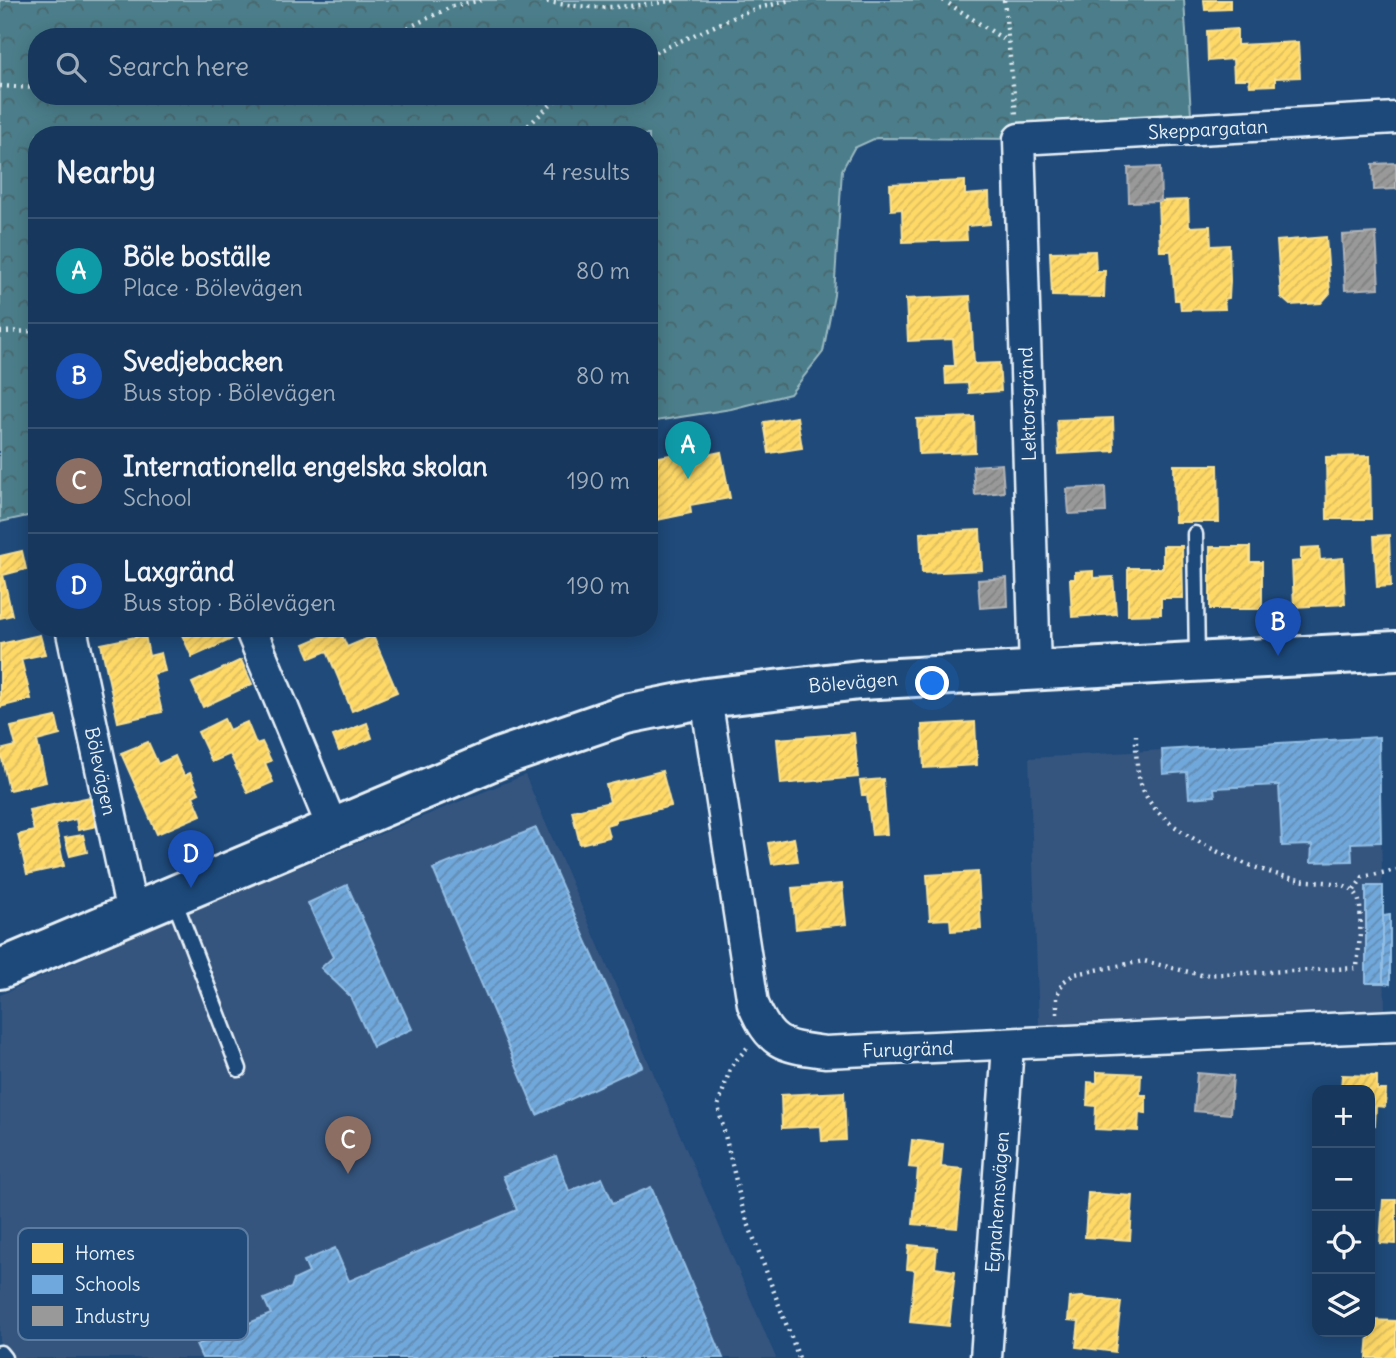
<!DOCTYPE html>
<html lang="en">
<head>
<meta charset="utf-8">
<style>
	body { margin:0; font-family:Delius,sans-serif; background:#203f62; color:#f1f3f6 }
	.controls { position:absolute; right:21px; bottom:21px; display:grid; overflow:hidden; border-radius:14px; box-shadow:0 4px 18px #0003 }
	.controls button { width:63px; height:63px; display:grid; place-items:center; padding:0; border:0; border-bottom:2px solid #365272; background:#17385c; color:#f1f3f6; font:35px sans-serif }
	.you { position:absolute; left:933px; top:684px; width:24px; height:24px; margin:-18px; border:5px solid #fff; border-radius:50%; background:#1a73e8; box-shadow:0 0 0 10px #1a73e833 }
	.badge { display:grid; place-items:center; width:46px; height:46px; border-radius:50%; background:#8abfa5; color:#fff; font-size:23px; font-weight:700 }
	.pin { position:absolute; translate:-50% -58px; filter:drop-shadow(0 2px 4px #0008) }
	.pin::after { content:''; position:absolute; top:37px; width:24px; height:21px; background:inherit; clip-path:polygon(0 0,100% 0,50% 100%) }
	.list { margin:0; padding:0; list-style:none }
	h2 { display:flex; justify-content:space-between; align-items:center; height:91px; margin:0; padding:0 28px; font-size:30px }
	h2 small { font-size:23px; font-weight:400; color:#9eacbb }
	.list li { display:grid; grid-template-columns:46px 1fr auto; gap:21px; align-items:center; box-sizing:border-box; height:105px; padding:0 28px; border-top:2px solid #365272 }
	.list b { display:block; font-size:26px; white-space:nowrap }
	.list p { margin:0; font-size:23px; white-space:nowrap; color:#9eacbb }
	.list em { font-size:23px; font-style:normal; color:#9eacbb }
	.icon { flex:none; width:38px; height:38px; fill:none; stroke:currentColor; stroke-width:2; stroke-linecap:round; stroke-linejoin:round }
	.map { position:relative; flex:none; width:1396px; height:1358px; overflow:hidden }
	.search { position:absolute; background:#17385c; box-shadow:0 4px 18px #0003; left:28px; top:28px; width:630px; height:77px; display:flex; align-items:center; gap:18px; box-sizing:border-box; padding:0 24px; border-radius:28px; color:#9eacbb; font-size:26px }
	.panel { position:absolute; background:#17385c; box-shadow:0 4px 18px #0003; left:28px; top:126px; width:630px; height:511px; border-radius:28px }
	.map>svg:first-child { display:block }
	.built { fill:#34547e }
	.forest { fill:url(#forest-crowns); stroke:#9ab8c1; stroke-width:2; fill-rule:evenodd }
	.homes { fill:url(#homes-hatch); stroke:#f8e092; stroke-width:2 }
	.schools { fill:url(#schools-hatch); stroke:#93bee4; stroke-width:2 }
	.industry { fill:url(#industry-hatch); stroke:#b1b3b6; stroke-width:2 }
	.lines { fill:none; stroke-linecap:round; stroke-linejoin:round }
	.lane-casing { stroke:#e8f1f8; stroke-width:19 }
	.street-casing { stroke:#e8f1f8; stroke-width:35 }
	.secondary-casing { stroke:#e8f1f8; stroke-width:44 }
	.path { stroke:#e8f1f8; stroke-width:4.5; stroke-dasharray:2 5; stroke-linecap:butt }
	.lane { stroke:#1f4a7a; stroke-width:14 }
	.street { stroke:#1f4a7a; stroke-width:30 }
	.secondary { stroke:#1f4a7a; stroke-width:38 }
	.labels { text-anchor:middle; stroke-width:7; stroke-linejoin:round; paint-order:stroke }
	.street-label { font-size:19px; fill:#e8f1f8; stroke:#1f4a7a }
	.key { fill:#1f4a7a; stroke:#5b7ca0; stroke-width:2 }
	.key-label { font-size:19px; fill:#e8f1f8 }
</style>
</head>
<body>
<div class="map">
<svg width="1396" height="1358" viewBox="0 0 1396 1358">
	<defs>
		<pattern id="forest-crowns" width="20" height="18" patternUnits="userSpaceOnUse" patternTransform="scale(1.75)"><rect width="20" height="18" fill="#4c7e8a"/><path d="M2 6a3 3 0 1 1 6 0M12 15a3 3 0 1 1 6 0" fill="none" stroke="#49666d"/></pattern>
		<pattern id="homes-hatch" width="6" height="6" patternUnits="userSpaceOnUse" patternTransform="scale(1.75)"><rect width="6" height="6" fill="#ffd966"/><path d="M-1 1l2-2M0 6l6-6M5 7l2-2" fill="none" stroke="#dabc60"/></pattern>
		<pattern id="schools-hatch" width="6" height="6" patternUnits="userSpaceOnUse" patternTransform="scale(1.75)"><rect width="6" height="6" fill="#6fa8dc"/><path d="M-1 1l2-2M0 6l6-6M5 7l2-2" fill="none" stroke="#638bb0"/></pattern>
		<pattern id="industry-hatch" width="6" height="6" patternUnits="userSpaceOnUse" patternTransform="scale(1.75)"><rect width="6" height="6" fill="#999"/><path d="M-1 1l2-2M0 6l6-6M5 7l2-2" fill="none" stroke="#808181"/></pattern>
	</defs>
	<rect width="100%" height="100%" fill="#1f4a7a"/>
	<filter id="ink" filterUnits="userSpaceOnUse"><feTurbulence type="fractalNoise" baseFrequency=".0143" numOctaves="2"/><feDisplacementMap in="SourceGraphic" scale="14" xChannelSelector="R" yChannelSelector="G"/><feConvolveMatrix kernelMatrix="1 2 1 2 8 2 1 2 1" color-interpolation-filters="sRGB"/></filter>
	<g filter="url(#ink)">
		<g class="built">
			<path d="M1379,737L1385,1010L1039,1025L1029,758Z"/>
			<path d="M525,775L776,1358H4L0,1353V995L201,907Z"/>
		</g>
		<path class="forest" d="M0,0H1184L1192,130L1019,139L876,138L854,148L842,170L834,295L823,352L790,394L731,409L649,422V135H37V514L0,522ZM37,37H649V96H37Z"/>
		<g class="homes">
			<path d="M1204,0H1230V9L1205,10Z"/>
			<path d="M1237,29V45L1298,42L1300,77L1275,78V85L1250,86L1249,79H1234L1233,59L1208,61L1207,31Z"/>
			<path d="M965,181V195L989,193L990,224L966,226L967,240L903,242L902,209L891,210L890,184Z"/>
			<path d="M1188,200L1189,227L1210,226L1211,246L1229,245L1230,281L1229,298L1224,299L1225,309L1181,310L1180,300H1175L1171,251H1160L1158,201Z"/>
			<path d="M1326,237L1330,293L1321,303L1290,305L1281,297L1277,241Z"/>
			<path d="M1095,251L1096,271H1105L1104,297L1052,296L1050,252Z"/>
			<path d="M970,296L974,364L999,363L1001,391L969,393L968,383L946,384L945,366H955L953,339L908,341L906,299Z"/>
			<path d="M797,417L802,448L769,453L764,422Z"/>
			<path d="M974,417L975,452L919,454L917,419Z"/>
			<path d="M1113,418L1114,451L1059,454L1057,420Z"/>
			<path d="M721,452L730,498L690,505L691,513L657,520L656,512L649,513V459L680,453L681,460Z"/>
			<path d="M1370,456L1371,519H1327L1326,457Z"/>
			<path d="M1174,465H1218L1219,522H1175Z"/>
			<path d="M980,530L982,570L922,573L920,533Z"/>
			<path d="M1389,535L1391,586L1377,587L1374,536Z"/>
			<path d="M1163,546H1182L1183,598H1161V614L1128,615V568H1163Z"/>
			<path d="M1210,547H1250V562H1262V609H1210Z"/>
			<path d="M1319,547L1320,560L1343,558L1345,604L1294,607L1292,562L1301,561V548Z"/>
			<path d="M22,551L26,569L3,575L12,615L0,618V556Z"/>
			<path d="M1093,571V578L1113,577L1116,614L1072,617L1070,579H1075V572Z"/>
			<path d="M196,628H227L232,639L192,657L182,635Z"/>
			<path d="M339,629L347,647L373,636L397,692L352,711L327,651L310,658L304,644Z"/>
			<path d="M40,635L45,654L21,659L31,699L0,707V644Z"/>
			<path d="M145,635L149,656L161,653L165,671L153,674L162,712L118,722L101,644Z"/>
			<path d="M241,660L252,684L203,707L192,683Z"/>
			<path d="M56,717L60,735L37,741L46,782L9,790L0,750L16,746L11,727Z"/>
			<path d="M224,719L229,730L247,722L256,744L262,742L271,761L265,763L273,782L248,793L230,754L212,762L198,732Z"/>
			<path d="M975,722L977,765L924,768L922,725Z"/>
			<path d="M367,723L372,738L339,751L333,736Z"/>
			<path d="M854,733L858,777L781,784L777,739Z"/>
			<path d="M148,742L158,764L175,756L184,776L190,773L199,793L193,796L201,815L157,834L121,753Z"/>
			<path d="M662,771L671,806L616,819V822L606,825L609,837L580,844L572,811L610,802L606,785Z"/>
			<path d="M883,779L887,834L872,835L867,795H862L860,781Z"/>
			<path d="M95,796L102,825L78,830L76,819L55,824L64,866L27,874L18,835L34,831L29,810Z"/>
			<path d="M83,835L87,852L70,856L65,838Z"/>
			<path d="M794,838L798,861L772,864L768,843Z"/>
			<path d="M978,872L981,929L951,931L950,919L930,920L927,875Z"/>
			<path d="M842,884L846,924L796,929L792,888Z"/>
			<path d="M1097,1072L1141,1074L1140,1095H1146V1113L1139,1112L1138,1131L1095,1129L1096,1106L1087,1105L1088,1082L1097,1083Z"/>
			<path d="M1342,1075L1377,1076V1090H1386L1385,1107L1376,1106L1375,1125L1370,1124V1090H1341Z"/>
			<path d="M844,1092L846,1140L822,1141L821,1126L782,1128L781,1095Z"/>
			<path d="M912,1140L943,1144L941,1167L963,1169L957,1228L913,1224L918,1168L909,1167Z"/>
			<path d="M1088,1193L1133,1196L1130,1240L1085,1237Z"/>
			<path d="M1383,1200H1396V1244L1380,1243Z"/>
			<path d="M909,1245L937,1248L935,1268L955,1271L949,1326L910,1322L915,1270L907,1269Z"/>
			<path d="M1082,1297L1121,1302L1115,1352L1076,1347L1079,1321L1068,1320L1070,1298Z"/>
			<path d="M1370,1320L1396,1321V1358H1367Z"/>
		</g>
		<g class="schools">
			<path d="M1379,737L1381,842L1351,843L1352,861L1311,862L1312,845L1282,846L1279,785L1214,788L1215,796L1189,798L1187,772L1163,774L1162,750Z"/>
			<path d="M536,828L642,1066L537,1115L433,869Z"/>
			<path d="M347,885L412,1029L373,1047L350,996L321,968L333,957L308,903Z"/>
			<rect x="1366" y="886" width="17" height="97"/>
			<path d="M1390,915V984L1383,983V916Z"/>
			<path d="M556,1156L569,1191L602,1178L613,1203L651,1187L723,1358H202L196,1345L271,1314L264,1299L291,1288L294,1280L309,1273L304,1261L335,1248L349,1281L517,1210L503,1176Z"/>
		</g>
		<g class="industry">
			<path d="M1396,163V189L1374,190L1373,164Z"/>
			<path d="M1160,167L1161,201L1129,202L1128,168Z"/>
			<path d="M1376,233L1379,288L1345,290L1342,235Z"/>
			<path d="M1002,464L1004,492L975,495L973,466Z"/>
			<path d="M1105,487L1106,512L1069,514L1067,489Z"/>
			<path d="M1007,578L1008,606L980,608L978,580Z"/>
			<path d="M1197,1073L1233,1076L1230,1114L1194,1111Z"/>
		</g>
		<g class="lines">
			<defs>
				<g id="lane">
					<path d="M1195,534L1197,659"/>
					<path d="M173,897L239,1069"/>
					<path d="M0,1353L4,1358"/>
				</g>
				<g id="street">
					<path d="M71,628L132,913"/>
					<path d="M250,628L333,829"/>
					<path d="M1035,669L1019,139L1396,118"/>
					<path d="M706,698L753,1004C771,1046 782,1046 825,1052L1396,1026"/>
					<path d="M986,1358L1008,1046"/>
				</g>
				<path id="secondary" d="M0,969L501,757L626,714L706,698L860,680L1396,651"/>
			</defs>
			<use href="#lane" class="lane-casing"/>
			<use href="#street" class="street-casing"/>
			<use href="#secondary" class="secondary-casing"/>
			<g class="path">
				<path d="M540,0C586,11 629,8 675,0"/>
				<path d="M943,0L1008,42"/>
				<path d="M1004,0L1016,114"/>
				<path d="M171,37H189"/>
				<path d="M389,37L453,6L482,0"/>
				<path d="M649,55L748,11L790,0"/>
				<path d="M0,86L37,88"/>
				<path d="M518,135L560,96"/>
				<path d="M0,332L37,331"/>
				<path d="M1354,890L1363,877L1396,870"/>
				<path d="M1057,1014V995L1063,982L1075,974L1144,961L1201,975L1357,968C1358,951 1365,906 1356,894C1345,879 1316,883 1300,880C1257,872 1175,839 1150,802C1136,782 1136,759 1136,735"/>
				<path d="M747,1048L731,1066L718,1106L743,1210L799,1358"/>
			</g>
			<use href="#lane" class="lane"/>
			<use href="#street" class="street"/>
			<use href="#secondary" class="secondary"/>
		</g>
	</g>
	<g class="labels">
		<g class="street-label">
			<text transform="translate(1208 129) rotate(-3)" y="7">Skeppargatan</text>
			<text transform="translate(1027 404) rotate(-92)" y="7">Lektorsgränd</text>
			<text transform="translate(853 682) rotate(-5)" y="7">Bölevägen</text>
			<text transform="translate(101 771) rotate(78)" y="7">Bölevägen</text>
			<text transform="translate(908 1049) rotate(-2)" y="7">Furugränd</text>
			<text transform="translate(997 1202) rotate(-86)" y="7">Egnahemsvägen</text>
		</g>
	</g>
	<rect x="18" y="1228" width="230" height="112" rx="10" class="key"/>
	<rect x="32" y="1243" width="31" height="20" fill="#ffd966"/>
	<rect x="32" y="1275" width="31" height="19" fill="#6fa8dc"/>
	<rect x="32" y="1306" width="31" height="20" fill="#999"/>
	<g class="key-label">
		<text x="75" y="1260">Homes</text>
		<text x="75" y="1291">Schools</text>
		<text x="75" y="1323">Industry</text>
	</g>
</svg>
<div class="controls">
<button>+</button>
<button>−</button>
<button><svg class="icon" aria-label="locate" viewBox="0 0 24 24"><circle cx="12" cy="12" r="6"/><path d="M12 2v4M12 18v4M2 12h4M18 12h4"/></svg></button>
<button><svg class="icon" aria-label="layers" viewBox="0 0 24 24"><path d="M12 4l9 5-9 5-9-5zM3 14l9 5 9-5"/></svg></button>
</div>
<div class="you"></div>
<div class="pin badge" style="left:688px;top:479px;background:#0f9aa8">A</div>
<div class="pin badge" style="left:1278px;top:656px;background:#1a4fb4">B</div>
<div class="pin badge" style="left:348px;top:1174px;background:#8d6e63">C</div>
<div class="pin badge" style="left:191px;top:888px;background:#1a4fb4">D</div>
<div class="search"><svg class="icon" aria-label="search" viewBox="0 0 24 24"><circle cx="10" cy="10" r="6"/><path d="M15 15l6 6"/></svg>Search here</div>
<section class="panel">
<h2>Nearby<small>4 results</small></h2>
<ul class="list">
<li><span class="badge" style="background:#0f9aa8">A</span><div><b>Böle boställe</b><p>Place · Bölevägen</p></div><em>80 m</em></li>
<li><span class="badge" style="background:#1a4fb4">B</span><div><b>Svedjebacken</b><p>Bus stop · Bölevägen</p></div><em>80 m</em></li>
<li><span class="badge" style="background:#8d6e63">C</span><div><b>Internationella engelska skolan</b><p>School</p></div><em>190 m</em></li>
<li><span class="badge" style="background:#1a4fb4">D</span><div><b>Laxgränd</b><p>Bus stop · Bölevägen</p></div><em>190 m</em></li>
</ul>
</section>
</div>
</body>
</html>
